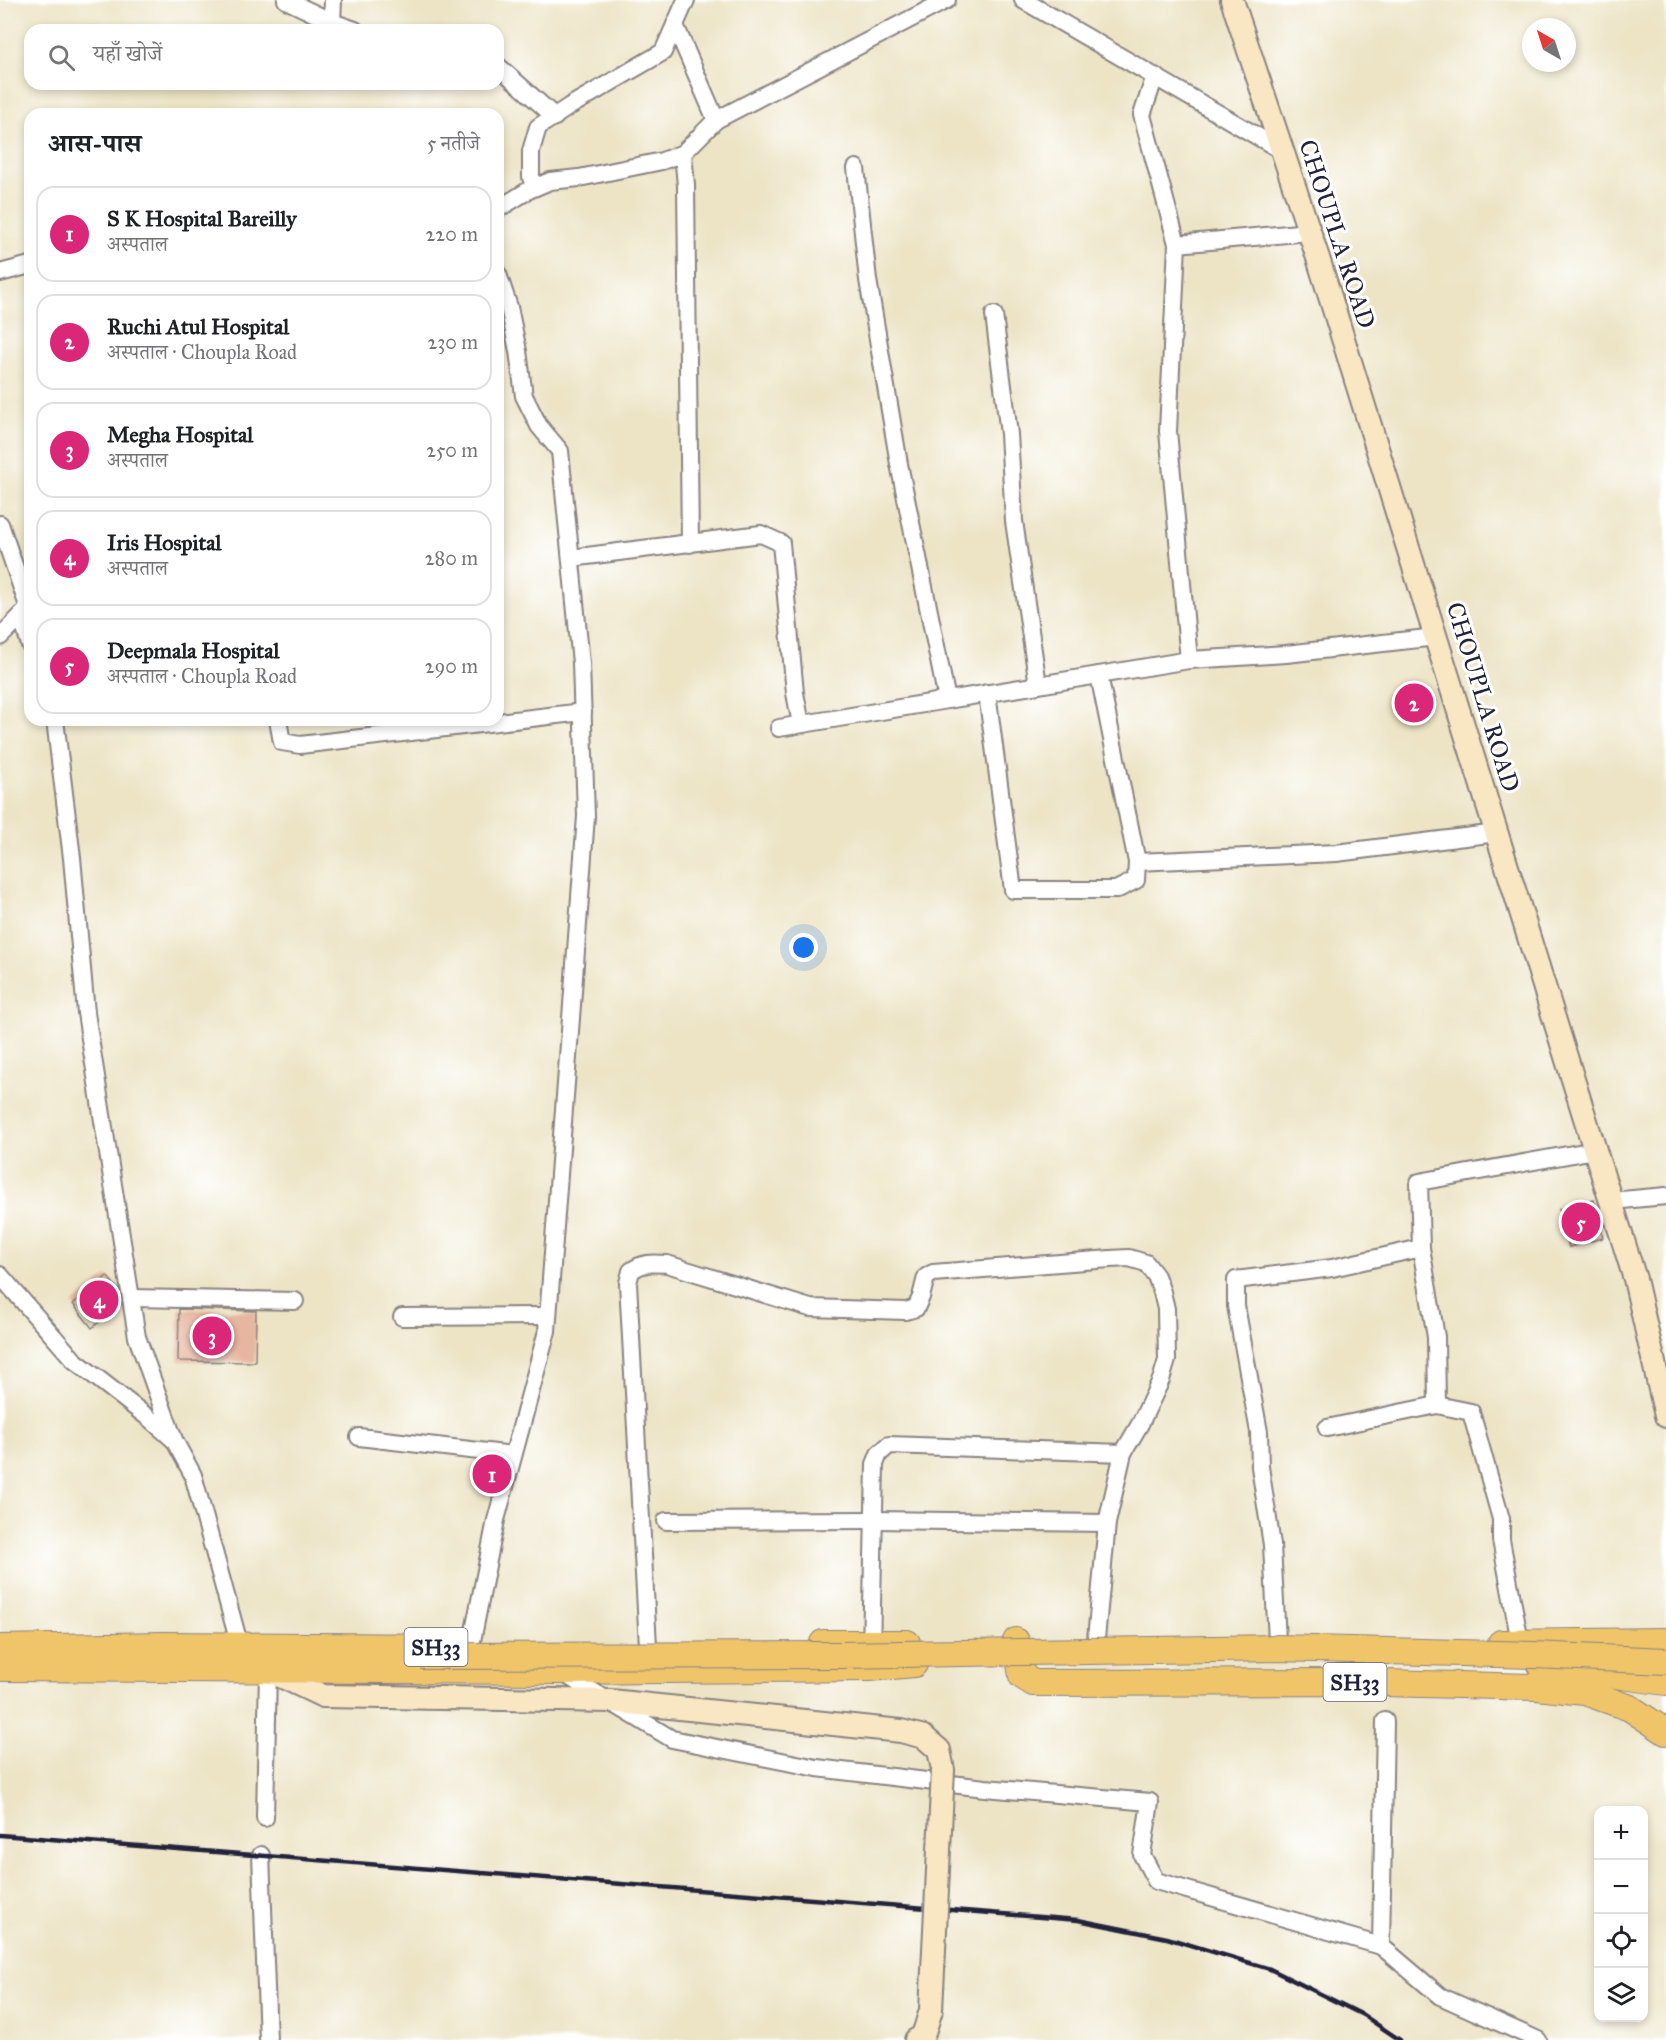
<!DOCTYPE html>
<html lang="hi">
<head>
<meta charset="utf-8">
<style>
	body { margin:0; font-family:"IM FELL Great Primer","Noto Serif Devanagari",serif; background:#f2f2f2; color:#202124 }
	.controls { position:absolute; right:18px; bottom:18px; display:grid; overflow:hidden; border-radius:12px; box-shadow:0 3px 9px #0003 }
	.controls button { width:54px; height:54px; display:grid; place-items:center; padding:0; border:0; border-bottom:2px solid #e0e0e0; background:#fff; color:#202124; font:30px sans-serif }
	.compass { position:absolute; left:1522px; top:18px; width:54px; height:54px; border-radius:50%; background:#fff; box-shadow:0 3px 9px #0003; rotate:321deg }
	.you { position:absolute; left:804px; top:948px; width:21px; height:21px; margin:-15px; border:4px solid #fff; border-radius:50%; background:#1a73e8; box-shadow:0 0 0 9px #1a73e833 }
	.badge { display:grid; place-items:center; width:39px; height:39px; border-radius:50%; background:#db2777; color:#fff; font-size:20px; font-weight:700 }
	.pin { position:absolute; translate:-50% -50%; border:3px solid #fff; box-shadow:0 2px 6px #0006 }
	.list { margin:0; padding:0; list-style:none }
	h2 { display:flex; justify-content:space-between; align-items:center; height:78px; margin:0; padding:0 24px; font-size:26px }
	h2 small { font-size:20px; font-weight:400; color:#757577 }
	.list li { display:grid; grid-template-columns:39px 1fr auto; gap:18px; align-items:center; box-sizing:border-box; height:96px; margin:0 12px 12px; padding:0 12px; border:2px solid #e0e0e0; border-radius:18px }
	.list b { display:block; font-size:22px; white-space:nowrap }
	.list p { margin:0; font-size:20px; white-space:nowrap; color:#757577 }
	.list em { font-size:20px; font-style:normal; color:#757577 }
	.icon { flex:none; width:33px; height:33px; fill:none; stroke:currentColor; stroke-width:2; stroke-linecap:round; stroke-linejoin:round }
	.map { position:relative; flex:none; width:1666px; height:2040px; overflow:hidden }
	.search { position:absolute; background:#fff; box-shadow:0 3px 9px #0003; left:24px; top:24px; width:480px; height:66px; display:flex; align-items:center; gap:15px; box-sizing:border-box; padding:0 21px; border-radius:18px; color:#757577; font-size:22px }
	.panel { position:absolute; background:#fff; box-shadow:0 3px 9px #0003; left:24px; top:108px; width:480px; height:618px; border-radius:18px }
	.map>svg:first-child { display:block }
	.building { fill:#e7b6a0 }
	.lines { fill:none; stroke-linecap:round; stroke-linejoin:round }
	.street-casing { stroke:#888380; stroke-width:20 }
	.secondary-casing { stroke:#888380; stroke-width:26 }
	.primary-casing { stroke:#888380; stroke-width:28 }
	.street { stroke:#fff; stroke-width:16 }
	.secondary { stroke:#f9e7c3; stroke-width:22 }
	.primary { stroke:#f0c469; stroke-width:26 }
	.rail { stroke:#22223b; stroke-width:4.5 }
	.secondary-bridge-casing { stroke:#888380; stroke-width:26; stroke-linecap:butt }
	.primary-bridge-casing { stroke:#888380; stroke-width:28; stroke-linecap:butt }
	.secondary-bridge { stroke:#f9e7c3; stroke-width:22 }
	.primary-bridge { stroke:#f0c469; stroke-width:26 }
	.labels { text-anchor:middle; stroke-width:6; stroke-linejoin:round; paint-order:stroke }
	.shield { fill:#fff; stroke:#646476; stroke-width:1.5 }
	.shield-label { font-size:22px; font-weight:bold; fill:#22223b }
	.street-label { font-size:24px; fill:#22223b; stroke:#fff }
</style>
</head>
<body>
<div class="map">
<svg width="1666" height="2040" viewBox="0 0 1666 2040">
	<rect width="100%" height="100%" fill="#fff"/>
	<filter id="ink" filterUnits="userSpaceOnUse"><feTurbulence type="fractalNoise" baseFrequency=".0167" numOctaves="2"/><feDisplacementMap in="SourceGraphic" scale="12" xChannelSelector="R" yChannelSelector="G"/><feConvolveMatrix kernelMatrix="1 2 1 2 8 2 1 2 1" color-interpolation-filters="sRGB"/></filter>
	<filter id="wash" filterUnits="userSpaceOnUse"><feTurbulence type="fractalNoise" baseFrequency=".008" numOctaves="4" result="noise"/><feDisplacementMap in="SourceGraphic" scale="24" xChannelSelector="R" yChannelSelector="G"/><feGaussianBlur stdDeviation="1.35" result="paint"/><feColorMatrix in="noise" values="0 0 0 0 0 0 0 0 0 0 0 0 0 0 0 0 0 1.4 0 .05"/><feComposite in="paint" operator="in"/></filter>
	<g filter="url(#wash)">
		<rect width="100%" height="100%" fill="#ede4c6"/>
		<g id="blocks">
			<g class="building">
				<path d="M1594,1200L1603,1238L1569,1247L1559,1209Z"/>
				<path d="M107,1276L119,1290L121,1304L92,1328L73,1304Z"/>
				<path d="M179,1309L256,1311L255,1362L178,1361Z"/>
			</g>
		</g>
	</g>
	<g filter="url(#ink)">
		<use href="#blocks" fill-opacity="0" stroke="#888380" stroke-width="1.5"/>
		<g class="lines">
			<defs>
				<g id="street">
					<path d="M286,0L332,22L355,30"/>
					<path d="M1023,0L1281,150"/>
					<path d="M332,22L333,0"/>
					<path d="M675,25L716,120"/>
					<path d="M498,66L555,117"/>
					<path d="M1155,76L1142,115L1177,244"/>
					<path d="M683,153L686,185L690,544"/>
					<path d="M856,168L868,280L899,464L947,700"/>
					<path d="M534,187L531,177V151L538,127L570,106L663,52L686,0"/>
					<path d="M498,209L529,190L550,181L579,178L662,161L683,153L716,120L947,0"/>
					<path d="M0,273L30,265"/>
					<path d="M994,315L1009,434L1014,521L1038,685"/>
					<path d="M0,524L29,609"/>
					<path d="M571,558L761,534L781,543L795,693L801,724"/>
					<path d="M21,616L30,645"/>
					<path d="M0,637L30,607"/>
					<path d="M1189,660L1286,654L1436,637"/>
					<path d="M987,693L1013,890H1116L1136,880L1137,862L1099,675"/>
					<path d="M55,720L72,858L86,1013L137,1337L174,1440"/>
					<path d="M278,720L282,742L300,745L583,712"/>
					<path d="M779,728L1189,660L1168,431L1177,244L1309,232"/>
					<path d="M1137,862L1336,853L1497,833"/>
					<path d="M1611,1201L1666,1196"/>
					<path d="M0,1275L74,1360L150,1419L174,1440L193,1475L242,1654"/>
					<path d="M131,1298L295,1301"/>
					<path d="M402,1317L548,1316"/>
					<path d="M1437,1405L1436,1337L1421,1248L1419,1182L1595,1150"/>
					<path d="M1327,1428L1437,1405L1471,1412L1501,1519V1540L1520,1642"/>
					<path d="M359,1437L513,1455"/>
					<path d="M666,1521L874,1520L1107,1523"/>
					<path d="M1277,1641L1272,1545L1260,1467L1259,1432L1236,1306V1280L1332,1268L1421,1248"/>
					<path d="M471,1646L496,1520L547,1331L571,1018L586,816L581,663L560,451L539,426L524,396L518,351L509,307L498,274"/>
					<path d="M648,1646L628,1283L631,1271C643,1262 652,1263 667,1264L810,1308L906,1311L916,1308L921,1297L926,1277L933,1273L1110,1259L1129,1258L1146,1263L1156,1276L1162,1292L1166,1309L1167,1360L1161,1380L1140,1424L1123,1453L1107,1523L1096,1639"/>
					<path d="M871,1652L875,1464L879,1454L889,1445L1123,1453"/>
					<path d="M561,1672L672,1739L817,1768L985,1788L1150,1802L1142,1855L1156,1881L1381,1946"/>
					<path d="M1385,1721L1381,1946L1440,1996L1538,2040"/>
					<path d="M265,1818L268,1670"/>
					<path d="M261,1855L268,2040"/>
				</g>
				<g id="secondary">
					<path d="M1232,0L1318,258L1635,1279L1666,1416"/>
					<path d="M268,1670L323,1696L611,1701L901,1731L924,1737L939,1750L943,1770"/>
					<path d="M916,2040L923,2036L931,2010"/>
				</g>
				<g id="primary">
					<path d="M1016,1641L1022,1676L1033,1683L1349,1682L1536,1687L1585,1692L1630,1708L1666,1732"/>
					<path d="M823,1643H907"/>
					<path d="M1501,1643L1666,1641"/>
					<path d="M0,1648L164,1645L445,1647"/>
					<path d="M1541,1665L1666,1682"/>
					<path d="M0,1668L560,1671L870,1668L914,1664"/>
				</g>
			</defs>
			<use href="#street" class="street-casing"/>
			<use href="#secondary" class="secondary-casing"/>
			<use href="#primary" class="primary-casing"/>
			<use href="#street" class="street"/>
			<use href="#secondary" class="secondary"/>
			<use href="#primary" class="primary"/>
			<path class="rail" d="M0,1835L1078,1920L1167,1938L1270,1969L1363,2015L1400,2040"/>
			<defs>
				<path id="secondary-bridge" d="M931,2010L943,1770"/>
				<path id="primary-bridge" d="M420,1656L838,1655L1278,1648L1534,1655L1666,1661"/>
			</defs>
			<use href="#secondary-bridge" class="secondary-bridge-casing"/>
			<use href="#primary-bridge" class="primary-bridge-casing"/>
			<use href="#secondary-bridge" class="secondary-bridge"/>
			<use href="#primary-bridge" class="primary-bridge"/>
		</g>
	</g>
	<g class="labels">
		<g class="shield">
			<rect x="404.5" y="1628" width="63" height="38" rx="4.5"/>
			<rect x="1323.5" y="1663" width="63" height="38" rx="4.5"/>
		</g>
		<g class="shield-label">
			<text x="436" y="1655">SH33</text>
			<text x="1355" y="1690">SH33</text>
		</g>
		<g class="street-label">
			<text transform="translate(1337 234) rotate(72)" y="8">CHOUPLA ROAD</text>
			<text transform="translate(1483 697) rotate(73)" y="8">CHOUPLA ROAD</text>
		</g>
	</g>
</svg>
<div class="controls">
<button>+</button>
<button>−</button>
<button><svg class="icon" aria-label="locate" viewBox="0 0 24 24"><circle cx="12" cy="12" r="6"/><path d="M12 2v4M12 18v4M2 12h4M18 12h4"/></svg></button>
<button><svg class="icon" aria-label="layers" viewBox="0 0 24 24"><path d="M12 4l9 5-9 5-9-5zM3 14l9 5 9-5"/></svg></button>
</div>
<svg class="compass" viewBox="-18 -18 36 36"><path d="M0-13l5 13h-10z" fill="#e53935"/><path d="M0 13l5-13h-10z" fill="#757577"/></svg>
<div class="you"></div>
<div class="pin badge" style="left:492px;top:1474px">1</div>
<div class="pin badge" style="left:1414px;top:703px">2</div>
<div class="pin badge" style="left:212px;top:1336px">3</div>
<div class="pin badge" style="left:99px;top:1300px">4</div>
<div class="pin badge" style="left:1581px;top:1222px">5</div>
<div class="search"><svg class="icon" aria-label="search" viewBox="0 0 24 24"><circle cx="10" cy="10" r="6"/><path d="M15 15l6 6"/></svg>यहाँ खोजें</div>
<section class="panel">
<h2>आस-पास<small>5 नतीजे</small></h2>
<ul class="list">
<li><span class="badge">1</span><div><b>S K Hospital Bareilly</b><p>अस्पताल</p></div><em>220 m</em></li>
<li><span class="badge">2</span><div><b>Ruchi Atul Hospital</b><p>अस्पताल · Choupla Road</p></div><em>230 m</em></li>
<li><span class="badge">3</span><div><b>Megha Hospital</b><p>अस्पताल</p></div><em>250 m</em></li>
<li><span class="badge">4</span><div><b>Iris Hospital</b><p>अस्पताल</p></div><em>280 m</em></li>
<li><span class="badge">5</span><div><b>Deepmala Hospital</b><p>अस्पताल · Choupla Road</p></div><em>290 m</em></li>
</ul>
</section>
</div>
</body>
</html>
